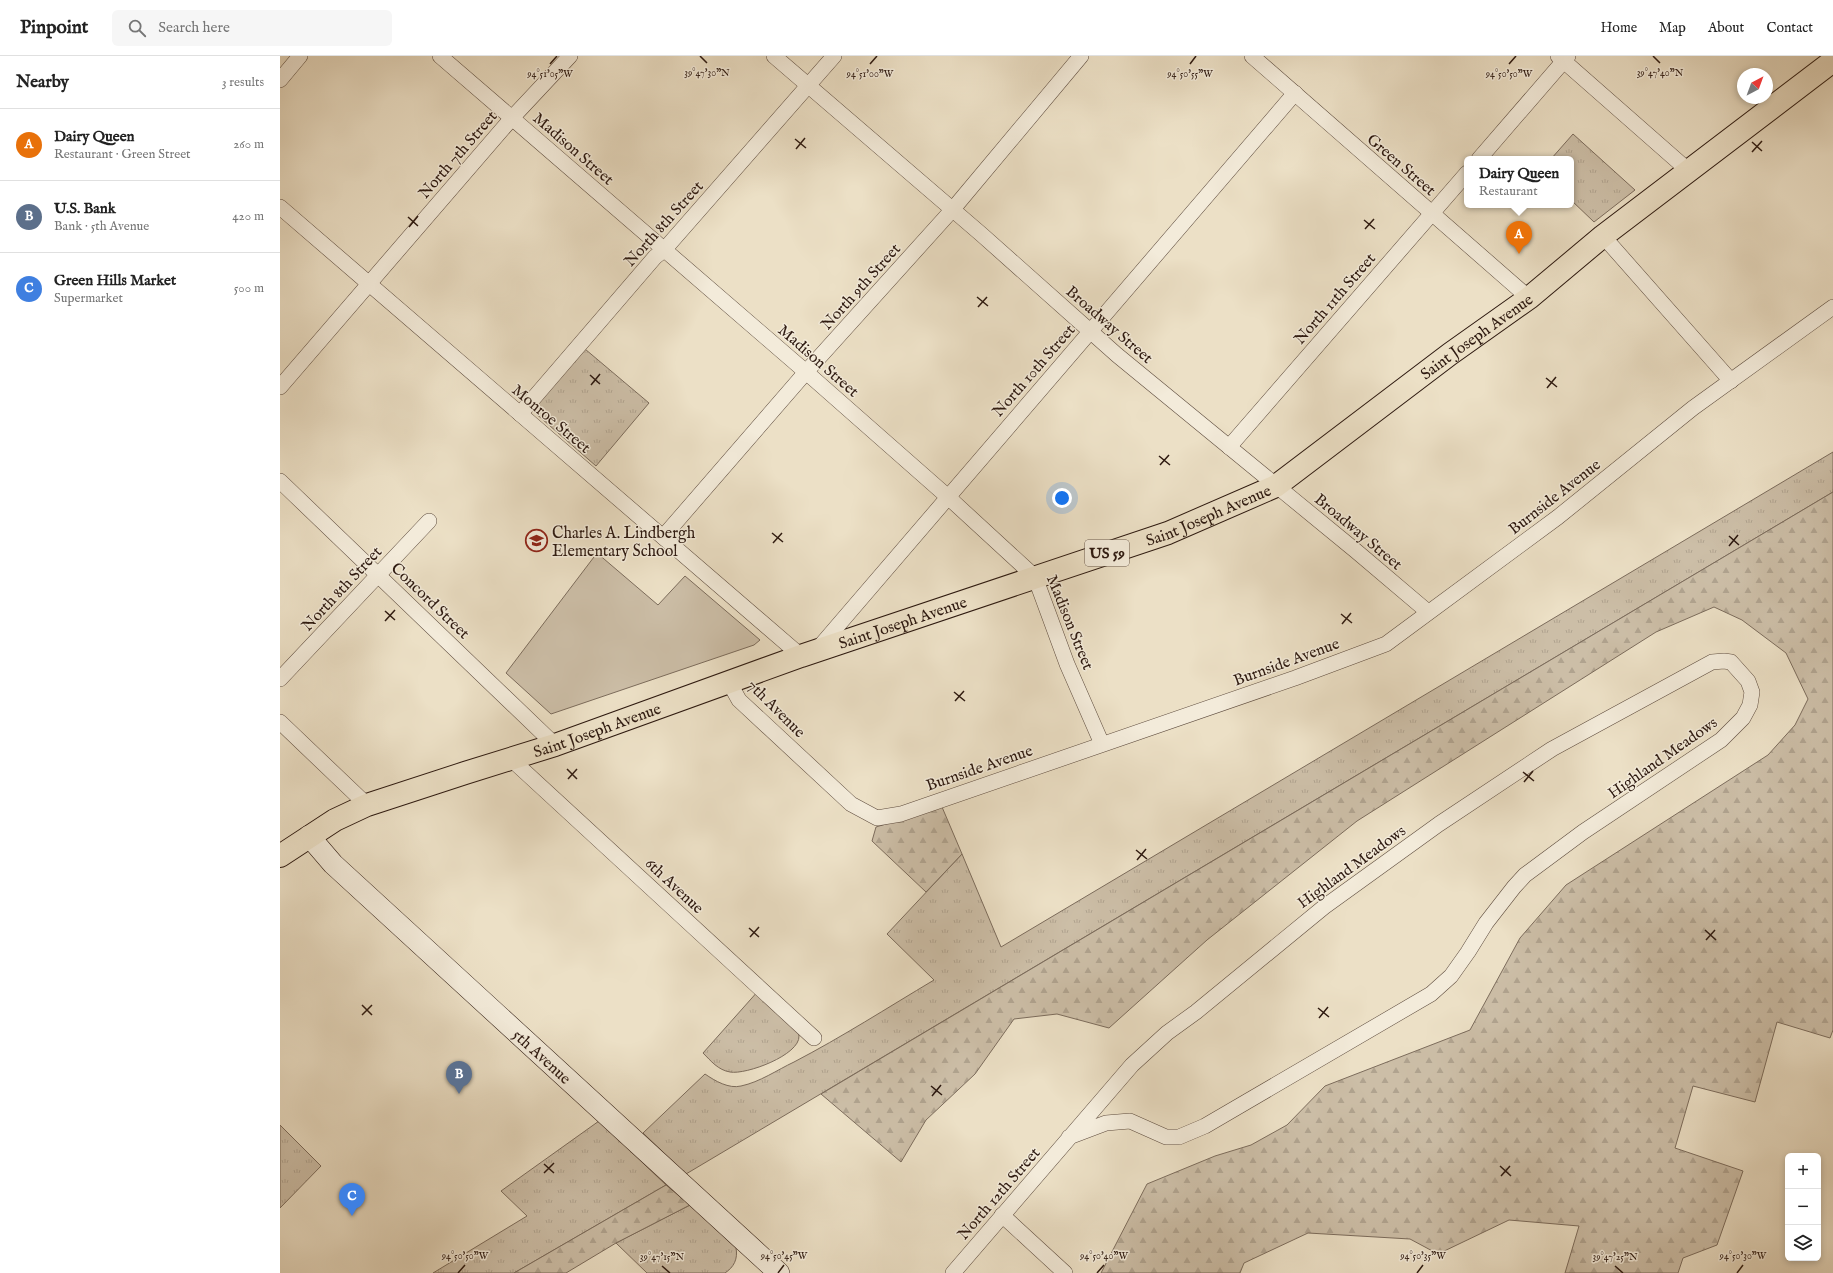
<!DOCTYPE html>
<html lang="en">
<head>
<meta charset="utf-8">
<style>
	body { margin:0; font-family:"IM FELL English",serif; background:#f6f6f6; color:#222 }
	.controls { position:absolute; right:12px; bottom:12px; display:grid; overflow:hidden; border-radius:6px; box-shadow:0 2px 6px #0003 }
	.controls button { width:36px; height:36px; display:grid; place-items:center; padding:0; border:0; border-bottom:1px solid #e0e0e0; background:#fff; color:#222; font:20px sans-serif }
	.compass { position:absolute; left:1457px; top:12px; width:36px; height:36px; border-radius:50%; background:#fff; box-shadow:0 2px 6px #0003; rotate:41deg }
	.you { position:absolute; left:782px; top:442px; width:14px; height:14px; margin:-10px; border:3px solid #fff; border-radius:50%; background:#1a73e8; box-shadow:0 0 0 6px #1a73e833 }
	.badge { display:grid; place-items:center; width:26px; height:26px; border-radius:50%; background:#d93025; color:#fff; font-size:13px; font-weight:700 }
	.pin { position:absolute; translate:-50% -33px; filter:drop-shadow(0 1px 2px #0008) }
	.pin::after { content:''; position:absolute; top:21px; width:14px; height:12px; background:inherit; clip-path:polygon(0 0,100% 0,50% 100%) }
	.popup { position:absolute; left:1184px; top:100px; width:110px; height:52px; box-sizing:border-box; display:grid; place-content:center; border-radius:6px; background:#fff; filter:drop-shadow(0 1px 3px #0005); font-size:13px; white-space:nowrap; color:#767676 }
	.popup b { font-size:15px; color:#222 }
	.popup::after { content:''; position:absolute; left:50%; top:100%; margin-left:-8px; border:8px solid transparent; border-top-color:#fff }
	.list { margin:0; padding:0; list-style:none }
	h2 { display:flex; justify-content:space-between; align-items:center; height:52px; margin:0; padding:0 16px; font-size:17px }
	h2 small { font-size:13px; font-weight:400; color:#767676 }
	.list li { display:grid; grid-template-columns:26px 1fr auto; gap:12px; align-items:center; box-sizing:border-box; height:72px; padding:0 16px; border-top:1px solid #e0e0e0 }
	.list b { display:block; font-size:15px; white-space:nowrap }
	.list p { margin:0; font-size:13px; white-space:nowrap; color:#767676 }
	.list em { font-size:13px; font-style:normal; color:#767676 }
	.icon { flex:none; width:22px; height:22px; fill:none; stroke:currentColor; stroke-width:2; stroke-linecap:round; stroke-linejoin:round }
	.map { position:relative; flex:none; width:1553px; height:1217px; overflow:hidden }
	header { display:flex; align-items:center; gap:24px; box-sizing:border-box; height:56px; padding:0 20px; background:#fff; border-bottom:1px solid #e0e0e0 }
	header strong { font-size:19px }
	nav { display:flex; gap:22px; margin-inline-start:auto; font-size:14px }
	.search { width:280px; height:36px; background:#f6f6f6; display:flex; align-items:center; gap:10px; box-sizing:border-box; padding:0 14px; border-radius:6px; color:#767676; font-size:15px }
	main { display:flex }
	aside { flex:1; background:#fff }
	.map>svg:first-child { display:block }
	.grass { fill:url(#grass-tufts); stroke:#7c6c5c }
	.forest { fill:url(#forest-firs); stroke:#7c6c5c }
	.park { fill:#ccbea7; stroke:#7c6c5c }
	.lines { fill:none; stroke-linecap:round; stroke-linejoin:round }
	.street-casing { stroke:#5d4b3e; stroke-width:16 }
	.secondary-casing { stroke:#2d1910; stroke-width:22 }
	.primary-casing { stroke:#2d1910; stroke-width:24 }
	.street { stroke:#f3ebda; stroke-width:15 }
	.secondary { stroke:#f3ebda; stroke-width:21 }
	.primary { stroke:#ece0c6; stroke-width:22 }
	.ticks { fill:none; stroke:#2d1910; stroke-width:1.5 }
	.labels { text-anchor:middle; stroke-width:3; stroke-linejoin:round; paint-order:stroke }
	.shield { fill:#f3ebda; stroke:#68584d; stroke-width:1 }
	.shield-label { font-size:15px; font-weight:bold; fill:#2d1910 }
	.street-label { font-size:16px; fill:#2d1910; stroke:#f3ebda }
	.poi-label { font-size:16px; fill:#2d1910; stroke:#f3ebda; text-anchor:start }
	.ticks-label { font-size:10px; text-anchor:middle; fill:#2d1910; stroke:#f3ebda; stroke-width:3; stroke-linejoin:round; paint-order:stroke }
</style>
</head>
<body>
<header>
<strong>Pinpoint</strong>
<div class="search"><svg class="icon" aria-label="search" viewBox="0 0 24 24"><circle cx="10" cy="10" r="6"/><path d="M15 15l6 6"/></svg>Search here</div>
<nav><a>Home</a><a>Map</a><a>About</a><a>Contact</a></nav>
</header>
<main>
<aside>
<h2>Nearby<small>3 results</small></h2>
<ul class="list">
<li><span class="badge" style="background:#e8710a">A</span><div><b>Dairy Queen</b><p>Restaurant · Green Street</p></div><em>260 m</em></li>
<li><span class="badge" style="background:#5c6f8a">B</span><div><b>U.S. Bank</b><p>Bank · 5th Avenue</p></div><em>420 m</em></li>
<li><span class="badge" style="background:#3f7fe0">C</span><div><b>Green Hills Market</b><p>Supermarket</p></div><em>500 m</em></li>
</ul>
</aside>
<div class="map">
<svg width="1553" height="1217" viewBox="0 0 1553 1217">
	<defs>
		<pattern id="grass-tufts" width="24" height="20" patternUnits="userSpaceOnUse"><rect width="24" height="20" fill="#ccbea7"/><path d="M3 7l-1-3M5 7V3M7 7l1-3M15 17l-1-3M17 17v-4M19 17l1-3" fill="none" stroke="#b0a38f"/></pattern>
		<pattern id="forest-firs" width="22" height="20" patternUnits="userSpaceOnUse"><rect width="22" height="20" fill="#ccbea7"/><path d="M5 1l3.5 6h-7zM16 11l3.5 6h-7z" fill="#b0a38f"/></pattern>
	</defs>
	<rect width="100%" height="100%" fill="#ece0c6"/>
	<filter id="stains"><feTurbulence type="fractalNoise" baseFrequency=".005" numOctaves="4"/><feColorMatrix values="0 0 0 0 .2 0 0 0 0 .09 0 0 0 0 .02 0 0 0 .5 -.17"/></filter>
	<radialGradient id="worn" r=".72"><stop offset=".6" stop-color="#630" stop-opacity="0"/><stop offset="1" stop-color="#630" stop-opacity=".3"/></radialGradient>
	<g class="grass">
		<path d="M1293,78L1355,134L1314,166L1291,144V103H1271Z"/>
		<path d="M305,293L369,347L316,410L254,356L256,350Z"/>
		<path d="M1553,396V436L406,1118L363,1077L425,1018C435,1025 449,1033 461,1030C480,1026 497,1014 514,1006C562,981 607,952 654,924L607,878L682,798L721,891Z"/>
		<path d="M479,934C489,944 518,966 519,980C520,999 466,1019 450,1016C438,1014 431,1005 423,997Z"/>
		<path d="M319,1065L386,1129L234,1217H153L247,1160L221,1135Z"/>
		<path d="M0,1069L41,1110L0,1152Z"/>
		<path d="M410,1149L456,1192C458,1203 454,1211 445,1217H367L336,1187Z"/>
	</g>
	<g class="forest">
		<path d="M1553,436V974L1550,982L1497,966L1475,1046L1413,1030L1395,1092L1463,1115L1437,1189L1403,1202L1398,1217H1285L1299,1170L1229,1164L1158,1198L1130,1183L1028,1177L964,1207L960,1217H821L867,1128L935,1100L971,1089L1007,1069L1045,1030L1190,974L1240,882L1286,829L1488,699L1515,669L1528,643L1506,597L1462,564L1434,551L1376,576L1077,765L927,884L829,972L777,958L734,963L695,1018L646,1064L621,1106L541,1038Z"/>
		<path d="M662,751L682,798L646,836L592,785L596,771Z"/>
		<path d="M386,1129L410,1149L336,1187L286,1217H234Z"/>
	</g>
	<path class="park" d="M317,497L378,549L405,520L480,584L474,589L271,658L226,617Z"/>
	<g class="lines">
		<defs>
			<g id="street">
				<path d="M160,0L526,316L668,441L755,521L787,608L822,688"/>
				<path d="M494,0L701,178L837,299L1076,495L1148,556"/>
				<path d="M972,0L1249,242"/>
				<path d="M1278,0L1410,116"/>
				<path d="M0,24L20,0"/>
				<path d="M1199,103L1288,0"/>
				<path d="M0,151L521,600"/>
				<path d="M1323,180L1451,325"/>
				<path d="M0,331L232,62L290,0"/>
				<path d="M240,358L375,201L384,194L554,0"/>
				<path d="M949,391L1187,117"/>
				<path d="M0,425L275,689"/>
				<path d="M383,481L526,316L673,153L801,0"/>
				<path d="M536,595L1015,37"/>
				<path d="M0,623L149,465"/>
				<path d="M449,626L459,644L571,748L597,762L621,758L1015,622L1106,588L1278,461L1413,352L1553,251"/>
				<path d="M0,666L87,749"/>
				<path d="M231,703L534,982"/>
				<path d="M722,1159L785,1217"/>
				<path d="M673,1217L852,1009L887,977L916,956L1044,851L1159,768L1272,693L1432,606L1444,605L1451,606L1468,625L1472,636L1470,649L1463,662L1441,684L1303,776L1245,819L1234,831L1206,867L1188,896L1171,920L1151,938L925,1070L899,1081H886L850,1065L826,1067L789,1081"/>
			</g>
			<g id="secondary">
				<path id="s1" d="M29,780L53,808L499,1217"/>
			</g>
			<g id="primary">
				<path id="s2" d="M0,800L55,764L87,749L185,717L275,689L521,600L888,477L996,430L1170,298L1249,242L1323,180L1553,5"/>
			</g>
		</defs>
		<use href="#street" class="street-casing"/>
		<use href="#secondary" class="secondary-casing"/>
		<use href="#primary" class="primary-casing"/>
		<use href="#street" class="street"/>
		<use href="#secondary" class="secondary"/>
		<use href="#primary" class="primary"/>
	</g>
	<path class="ticks" d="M420,0L427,7M1373,0L1380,7M270,8L277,0M590,8L597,0M910,8L916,0M1229,8L1236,0M515,83L526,92M1472,86L1482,95M516,93L525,82M1472,96L1482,85M128,161L138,170M1084,164L1095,173M129,171L138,160M1085,173L1094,163M697,241L708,250M698,251L707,241M310,319L320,328M1266,322L1277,331M311,329L320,318M1267,332L1276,321M879,400L890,409M880,409L889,399M492,477L503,486M1449,480L1459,489M493,487L502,477M1449,490L1458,479M105,555L115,564M1061,558L1072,567M105,565L115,554M1062,568L1071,557M674,636L685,645M675,645L684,635M287,713L297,723M1243,716L1254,725M288,723L297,713M1244,726L1253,715M856,794L867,803M857,804L866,793M469,872L479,881M1425,874L1436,884M470,881L479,871M1426,884L1435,874M82,949L92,959M1038,952L1049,961M82,959L92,949M1039,962L1048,951M651,1030L662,1039M652,1040L661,1029M264,1108L274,1117M1220,1110L1231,1120M264,1117L274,1107M1221,1120L1230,1110M382,1210L390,1217M1335,1210L1343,1217M178,1217L185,1209M498,1217L504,1209M817,1217L824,1209M1137,1217L1143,1209M1457,1217L1463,1209"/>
	<defs>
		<symbol id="school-ring" viewBox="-11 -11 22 22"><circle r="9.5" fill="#f3ebda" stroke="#8f2418" stroke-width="1.5"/><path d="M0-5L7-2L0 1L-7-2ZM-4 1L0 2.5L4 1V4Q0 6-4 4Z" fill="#8f2418"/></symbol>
	</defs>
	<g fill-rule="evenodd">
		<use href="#school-ring" x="244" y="472" width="25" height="25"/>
	</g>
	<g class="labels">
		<rect class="shield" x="805" y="484" width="44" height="26" rx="3"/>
		<g class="shield-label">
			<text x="827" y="502">US 59</text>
		</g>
		<g class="street-label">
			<text transform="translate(294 92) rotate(41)" y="6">Madison Street</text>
			<text transform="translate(177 98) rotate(-49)" y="6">North 7th Street</text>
			<text transform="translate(1122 108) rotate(41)" y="6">Green Street</text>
			<text transform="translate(383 167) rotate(-48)" y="6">North 8th Street</text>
			<text transform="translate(580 230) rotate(-48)" y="6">North 9th Street</text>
			<text transform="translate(1054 242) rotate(-49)" y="6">North 11th Street</text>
			<text transform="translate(830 268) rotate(41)" y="6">Broadway Street</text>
			<text dy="6" stroke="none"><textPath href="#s2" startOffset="1315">Saint Joseph Avenue</textPath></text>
			<text transform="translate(539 304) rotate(41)" y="6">Madison Street</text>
			<text transform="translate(753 314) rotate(-49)" y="6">North 10th Street</text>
			<text transform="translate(272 362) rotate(40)" y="6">Monroe Street</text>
			<text transform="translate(1274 440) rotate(-38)" y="6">Burnside Avenue</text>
			<text dy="6" stroke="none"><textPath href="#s2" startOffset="991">Saint Joseph Avenue</textPath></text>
			<text transform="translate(1079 475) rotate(40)" y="6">Broadway Street</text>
			<text transform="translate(61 532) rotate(-47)" y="6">North 8th Street</text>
			<text transform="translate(151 544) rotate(44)" y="6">Concord Street</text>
			<text dy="6" stroke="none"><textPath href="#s2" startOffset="667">Saint Joseph Avenue</textPath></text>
			<text transform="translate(791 566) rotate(68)" y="6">Madison Street</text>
			<text transform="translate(1006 605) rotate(-20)" y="6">Burnside Avenue</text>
			<text transform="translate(497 652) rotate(45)" y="6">7th Avenue</text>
			<text dy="6" stroke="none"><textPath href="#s2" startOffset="343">Saint Joseph Avenue</textPath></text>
			<text transform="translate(1382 701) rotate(-35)" y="6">Highland Meadows</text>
			<text transform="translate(699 711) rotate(-19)" y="6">Burnside Avenue</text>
			<text transform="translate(1071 810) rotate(-36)" y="6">Highland Meadows</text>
			<text transform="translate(395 829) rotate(43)" y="6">6th Avenue</text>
			<text dy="6" stroke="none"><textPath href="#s1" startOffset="321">5th Avenue</textPath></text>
			<text transform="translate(718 1137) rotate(-49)" y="6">North 12th Street</text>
		</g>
		<g class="poi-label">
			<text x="272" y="482">Charles A. Lindbergh<tspan x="272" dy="18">Elementary School</tspan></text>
		</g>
	</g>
	<g class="ticks-label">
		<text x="427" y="20">39°47'30"N</text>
		<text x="1380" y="20">39°47'40"N</text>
		<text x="270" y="21">94°51'05"W</text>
		<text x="590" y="21">94°51'00"W</text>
		<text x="910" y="21">94°50'55"W</text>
		<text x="1229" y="21">94°50'50"W</text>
		<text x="185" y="1203">94°50'50"W</text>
		<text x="504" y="1203">94°50'45"W</text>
		<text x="824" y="1203">94°50'40"W</text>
		<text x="1143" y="1203">94°50'35"W</text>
		<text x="1463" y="1203">94°50'30"W</text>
		<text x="382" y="1204">39°47'15"N</text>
		<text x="1335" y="1204">39°47'25"N</text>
	</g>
	<rect width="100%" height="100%" filter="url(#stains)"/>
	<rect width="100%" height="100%" fill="url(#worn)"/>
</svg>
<div class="controls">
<button>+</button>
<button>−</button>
<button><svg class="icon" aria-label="layers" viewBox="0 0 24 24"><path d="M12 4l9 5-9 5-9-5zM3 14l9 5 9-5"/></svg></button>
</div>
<svg class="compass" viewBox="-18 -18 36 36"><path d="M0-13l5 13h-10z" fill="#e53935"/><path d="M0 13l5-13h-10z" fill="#767676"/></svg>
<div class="you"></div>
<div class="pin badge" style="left:1239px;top:198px;background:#e8710a">A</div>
<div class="popup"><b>Dairy Queen</b>Restaurant</div>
<div class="pin badge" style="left:179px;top:1038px;background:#5c6f8a">B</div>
<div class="pin badge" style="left:72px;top:1160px;background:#3f7fe0">C</div>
</div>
</main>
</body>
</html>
